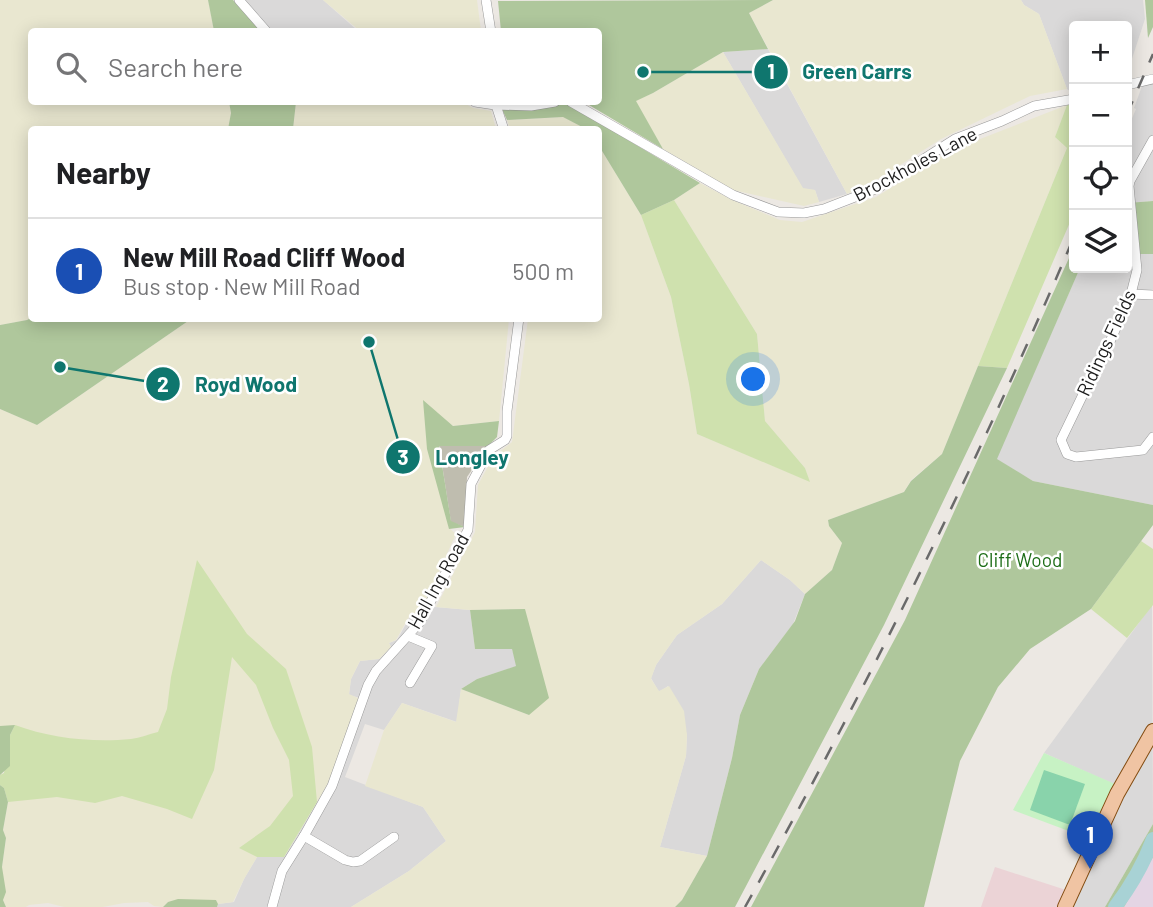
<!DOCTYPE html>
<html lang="en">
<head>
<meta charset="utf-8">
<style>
	body { margin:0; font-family:Barlow,sans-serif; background:#f6f6f6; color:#202124 }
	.controls { position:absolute; right:21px; top:21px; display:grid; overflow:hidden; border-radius:7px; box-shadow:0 4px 18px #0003 }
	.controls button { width:63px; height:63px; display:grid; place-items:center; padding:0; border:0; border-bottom:2px solid #e0e0e0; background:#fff; color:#202124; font:35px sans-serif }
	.you { position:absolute; left:754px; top:380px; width:24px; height:24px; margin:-18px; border:5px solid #fff; border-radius:50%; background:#1a73e8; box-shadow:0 0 0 10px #1a73e833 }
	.badge { display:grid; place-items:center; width:46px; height:46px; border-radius:50%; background:#2563eb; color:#fff; font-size:23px; font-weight:700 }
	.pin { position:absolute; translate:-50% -58px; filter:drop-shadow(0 2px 4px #0008) }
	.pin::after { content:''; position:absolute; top:37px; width:24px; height:21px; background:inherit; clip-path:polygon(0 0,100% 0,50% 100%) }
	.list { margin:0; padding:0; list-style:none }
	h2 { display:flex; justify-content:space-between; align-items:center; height:91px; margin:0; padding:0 28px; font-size:30px }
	h2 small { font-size:23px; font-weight:400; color:#757577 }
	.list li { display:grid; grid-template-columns:46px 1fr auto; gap:21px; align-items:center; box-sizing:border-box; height:105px; padding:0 28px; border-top:2px solid #e0e0e0 }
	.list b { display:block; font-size:26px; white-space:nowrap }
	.list p { margin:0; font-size:23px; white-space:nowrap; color:#757577 }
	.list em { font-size:23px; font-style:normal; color:#757577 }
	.icon { flex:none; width:38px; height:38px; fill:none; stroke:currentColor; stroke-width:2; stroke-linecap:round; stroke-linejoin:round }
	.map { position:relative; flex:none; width:1153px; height:907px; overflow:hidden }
	.search { position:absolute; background:#fff; box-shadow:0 4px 18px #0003; left:28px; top:28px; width:574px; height:77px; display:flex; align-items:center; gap:18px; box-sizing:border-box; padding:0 24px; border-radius:7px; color:#757577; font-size:26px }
	.panel { position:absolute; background:#fff; box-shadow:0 4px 18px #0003; left:28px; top:126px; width:574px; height:196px; border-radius:7px }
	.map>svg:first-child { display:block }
	.residential { fill:#dad9d9 }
	.commercial { fill:#ebd3d6 }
	.industrial { fill:#e4d5e4 }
	.construction { fill:#bfbdaf }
	.farmland { fill:#e9e7d0 }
	.grass { fill:#cfe1ae }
	.forest { fill:#afc79c }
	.park { fill:#c7f2c4 }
	.pitch { fill:#89d3ab }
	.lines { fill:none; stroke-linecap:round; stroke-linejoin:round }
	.river { stroke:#a8d2d5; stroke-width:14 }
	.minor-casing { stroke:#999; stroke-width:10 }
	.primary-casing { stroke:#834c11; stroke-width:16 }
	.minor { stroke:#fff; stroke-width:9 }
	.primary { stroke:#f0c4a3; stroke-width:14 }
	.rail { stroke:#6a6a6a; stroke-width:2.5; stroke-dasharray:14 14; stroke-linecap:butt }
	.labels { text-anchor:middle; stroke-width:5; stroke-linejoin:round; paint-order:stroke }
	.street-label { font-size:19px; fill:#1c1c1c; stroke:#fff }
	.park-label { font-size:19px; fill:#1d6d17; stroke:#fff }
	.leader { fill:none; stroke:#0f766e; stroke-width:2.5 }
	.callout-dot { fill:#0f766e; stroke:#fff; stroke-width:2.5 }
	.mark-label { font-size:21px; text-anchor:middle; font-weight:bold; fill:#fff }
	.callout-label { font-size:21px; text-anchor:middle; font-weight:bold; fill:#0f766e; stroke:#fff; stroke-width:5; stroke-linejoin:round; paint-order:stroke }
</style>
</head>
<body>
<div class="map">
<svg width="1153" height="907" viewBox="0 0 1153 907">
	<rect width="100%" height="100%" fill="#ece8e3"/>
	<g class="residential">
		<path d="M245,0H323L357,30L270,31Z"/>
		<path d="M1021,0H1143L1145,19L1127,74V26H1074V94L1067,89L1039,14L1024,5Z"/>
		<path d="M768,49L847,194L819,202L815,190L803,189L723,52Z"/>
		<path d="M1153,83V201L1127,203V130L1136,109L1134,108L1142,86Z"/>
		<path d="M1127,254H1153V505L1033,481L996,459L1080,268H1127Z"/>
		<path d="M761,560L790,580L805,594L793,624L759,669L740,715L732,758L707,856L660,847L686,756L687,735L668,686L659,692L651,678L656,665L677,635L722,604Z"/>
		<path d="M1152,605L1153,824L1105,907H1073L1125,789L1044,753Z"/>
		<path d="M423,606L470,610L475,649H512L517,666L477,679L461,689L457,722L402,703L384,730L365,724L345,777L423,807L446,841L409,871L351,907H217L218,904L234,902L244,879L257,857H284L340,764L360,698L349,695L351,679L360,661L379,659L391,647L389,643L397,640L412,613L418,614Z"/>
	</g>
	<path class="commercial" d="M995,867L1066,890L1059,907H981Z"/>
	<path class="industrial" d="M1153,857V907H1124Z"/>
	<path class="construction" d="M439,445L488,446L467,477L465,527L451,522Z"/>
	<g class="farmland">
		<path d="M0,0H208L214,31L32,32V102H229L231,113L228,129L32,130L31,318L27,320L0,325Z"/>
		<path d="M323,0H477L481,31H360Z"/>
		<path d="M773,0H1021L1024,5L1039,14L1067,89L1030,96L941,139L875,181L847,194L749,13Z"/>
		<path d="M723,52L803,188L815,190L819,202L804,206L733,190L663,149L635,101L653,93Z"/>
		<path d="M296,102H462L473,108L491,111L496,129L293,130Z"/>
		<path d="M1067,105L1055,137L1067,148L942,454L911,480L904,492L828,520L829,526L842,543L832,570L805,594L790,580L761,560L722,604L677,635L656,665L651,679L659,691L669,686L684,711L687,735L686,756L660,847L707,856L682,900L675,907H351L409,871L446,841L423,807L365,786L384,730L402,703L456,722L461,689L529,715L525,609L470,610L436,607L475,532L478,485L493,457L512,442L528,319L598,318L599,146L641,215L671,297L689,384L697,434L809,481L805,468L765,421L757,334L674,200L700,183L732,200L780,220L802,222L876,197L952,150Z"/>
		<path d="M564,117L586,129H510L507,120Z"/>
		<path d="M191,319H509L499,421L453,426L423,401L449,528L456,534L423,606L418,614L411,613L396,640L389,643L391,647L379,659L360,661L351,679L349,694L360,699L340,764L284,857H257L244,879L233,902L218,904L216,900L168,902L163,907L154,906L148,902L124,903L103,907H64L48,903L29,905L26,907H6L3,900L2,867L6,839L3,830L8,802L4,788L0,785V775L4,773L14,726H0V409L37,425Z"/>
	</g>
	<g class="grass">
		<path d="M1074,103V213L1007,368L978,366L1067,148L1055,137L1067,105Z"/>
		<path d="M674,200L757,334L765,421L805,468L810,482L697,434L689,384L671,297L641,215Z"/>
		<path d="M1141,541L1153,549V605L1127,638L1091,609Z"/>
		<path d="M197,560L247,634L286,669L312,747L317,802L284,857H257L239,848L270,826L293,796L289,760L273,728L256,685L232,657L214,770L192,819L167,809L122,796L95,803L57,797L8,802L4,788L0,785V775L4,773L10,745V735L15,725C50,738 93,743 131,739C140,738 149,734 158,732L167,709L171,677Z"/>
	</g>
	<g class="forest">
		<path d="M208,0H233L261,31H214Z"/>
		<path d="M773,0L749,13L768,49L723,52L653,93L636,101L663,149L584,102H598V32L501,31L498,1Z"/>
		<path d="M1145,0H1153V27L1148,38Z"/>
		<path d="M229,102H296L293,129H228L231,113Z"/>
		<path d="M566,103L700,183L674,200L641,215L599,146L598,130L586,129L563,117L507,120L502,109L527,110Z"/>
		<path d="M1153,201V254H1127V203Z"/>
		<path d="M1074,247V268H1080L997,459L1033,481L1153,505V525L1091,609L1030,649L998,687L960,761L924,907H751L905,620Z"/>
		<path d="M31,318H32L191,319L37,425L0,409V325L27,320Z"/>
		<path d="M978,366L1007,368L884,625L735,907H675L682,900L707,856L732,758L740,715L759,669L795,621L805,594L832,570L842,543L829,526L828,520L904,492L911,481L942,454Z"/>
		<path d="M423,400L453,426L499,421L497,437L488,446H439L451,521L465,527L449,529L427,449Z"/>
		<path d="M525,609L549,698L529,715L461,689L477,679L516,666L512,649H475L470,610Z"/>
		<path d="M15,725L10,735V766L0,775V726Z"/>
		<path d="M0,785L4,788L8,802L3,830L6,838L2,867L6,892L3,900L6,907H0Z"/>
		<path d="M1153,824V857L1124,907H1105Z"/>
		<path d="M178,899L216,900L218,904L217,907H163L168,902Z"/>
	</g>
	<path class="park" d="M1044,753L1115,784L1090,839L1013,810Z"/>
	<path class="pitch" d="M1044,770L1085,784L1070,825L1030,810Z"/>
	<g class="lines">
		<path class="river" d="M1115,907C1131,886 1144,863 1153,839"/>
		<defs>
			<g id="minor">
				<path d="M239,0L267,32"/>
				<path d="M486,0L491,32"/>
				<path d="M1127,85L1153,79"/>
				<path d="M475,102L495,105L531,106L555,102"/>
				<path d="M495,102L504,130"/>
				<path d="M571,102L733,195L778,212L804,213L824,209L878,188L955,139L1002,121L1034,106L1074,99"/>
				<path d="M1153,140L1130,181L1129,186L1137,270L1131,294L1105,353L1090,380L1061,440L1067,454L1076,457L1143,450L1153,437"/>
				<path d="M1131,294L1153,295"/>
				<path d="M408,636L432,646L410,683"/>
				<path d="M304,836L345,860L353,862L360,861L394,837"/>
				<path d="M272,907L282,871L304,836L332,786L368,685L376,671L420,622L468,530L471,484L489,450L505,440L507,436V411L519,318"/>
			</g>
			<path id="primary" d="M1065,907L1117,794L1153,731"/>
		</defs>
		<use href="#minor" class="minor-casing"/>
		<use href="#primary" class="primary-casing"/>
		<use href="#minor" class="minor"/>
		<use href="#primary" class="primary"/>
		<g class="rail">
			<path d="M1127,114L1153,54"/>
			<path d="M745,907C866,690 976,466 1074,237"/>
		</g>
	</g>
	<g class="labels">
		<g class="street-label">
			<text transform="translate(915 164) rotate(-28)" y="7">Brockholes Lane</text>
			<text transform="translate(1106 343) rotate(-65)" y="7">Ridings Fields</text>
			<text transform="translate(438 581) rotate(-61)" y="7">Hall Ing Road</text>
		</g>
		<g class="park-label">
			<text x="1020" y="567">Cliff Wood</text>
		</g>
	</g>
	<path class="leader" d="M643 72L771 72M60 367L163 384M369 342L403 457"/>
	<g class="callout-dot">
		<circle cx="643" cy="72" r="7"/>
		<circle cx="60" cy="367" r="7"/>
		<circle cx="369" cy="342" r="7"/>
		<circle cx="771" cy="72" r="18"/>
		<circle cx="163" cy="384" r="18"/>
		<circle cx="403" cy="457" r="18"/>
	</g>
	<g class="mark-label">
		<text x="771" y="79">1</text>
		<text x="163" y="392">2</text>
		<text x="403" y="465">3</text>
	</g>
	<g class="callout-label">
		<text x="857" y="79">Green Carrs</text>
		<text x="246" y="392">Royd Wood</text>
		<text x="472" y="465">Longley</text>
	</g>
</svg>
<div class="controls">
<button>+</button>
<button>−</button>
<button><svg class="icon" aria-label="locate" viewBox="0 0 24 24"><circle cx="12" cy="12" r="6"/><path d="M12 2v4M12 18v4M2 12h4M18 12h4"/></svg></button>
<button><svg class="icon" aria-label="layers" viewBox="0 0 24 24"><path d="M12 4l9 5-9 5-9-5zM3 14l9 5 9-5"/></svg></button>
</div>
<div class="you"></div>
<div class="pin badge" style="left:1090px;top:869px;background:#1a4fb4">1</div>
<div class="search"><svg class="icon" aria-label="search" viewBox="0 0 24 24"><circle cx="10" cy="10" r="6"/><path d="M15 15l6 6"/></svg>Search here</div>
<section class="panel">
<h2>Nearby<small></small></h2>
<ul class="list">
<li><span class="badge" style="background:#1a4fb4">1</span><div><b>New Mill Road Cliff Wood</b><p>Bus stop · New Mill Road</p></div><em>500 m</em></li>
</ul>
</section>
</div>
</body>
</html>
